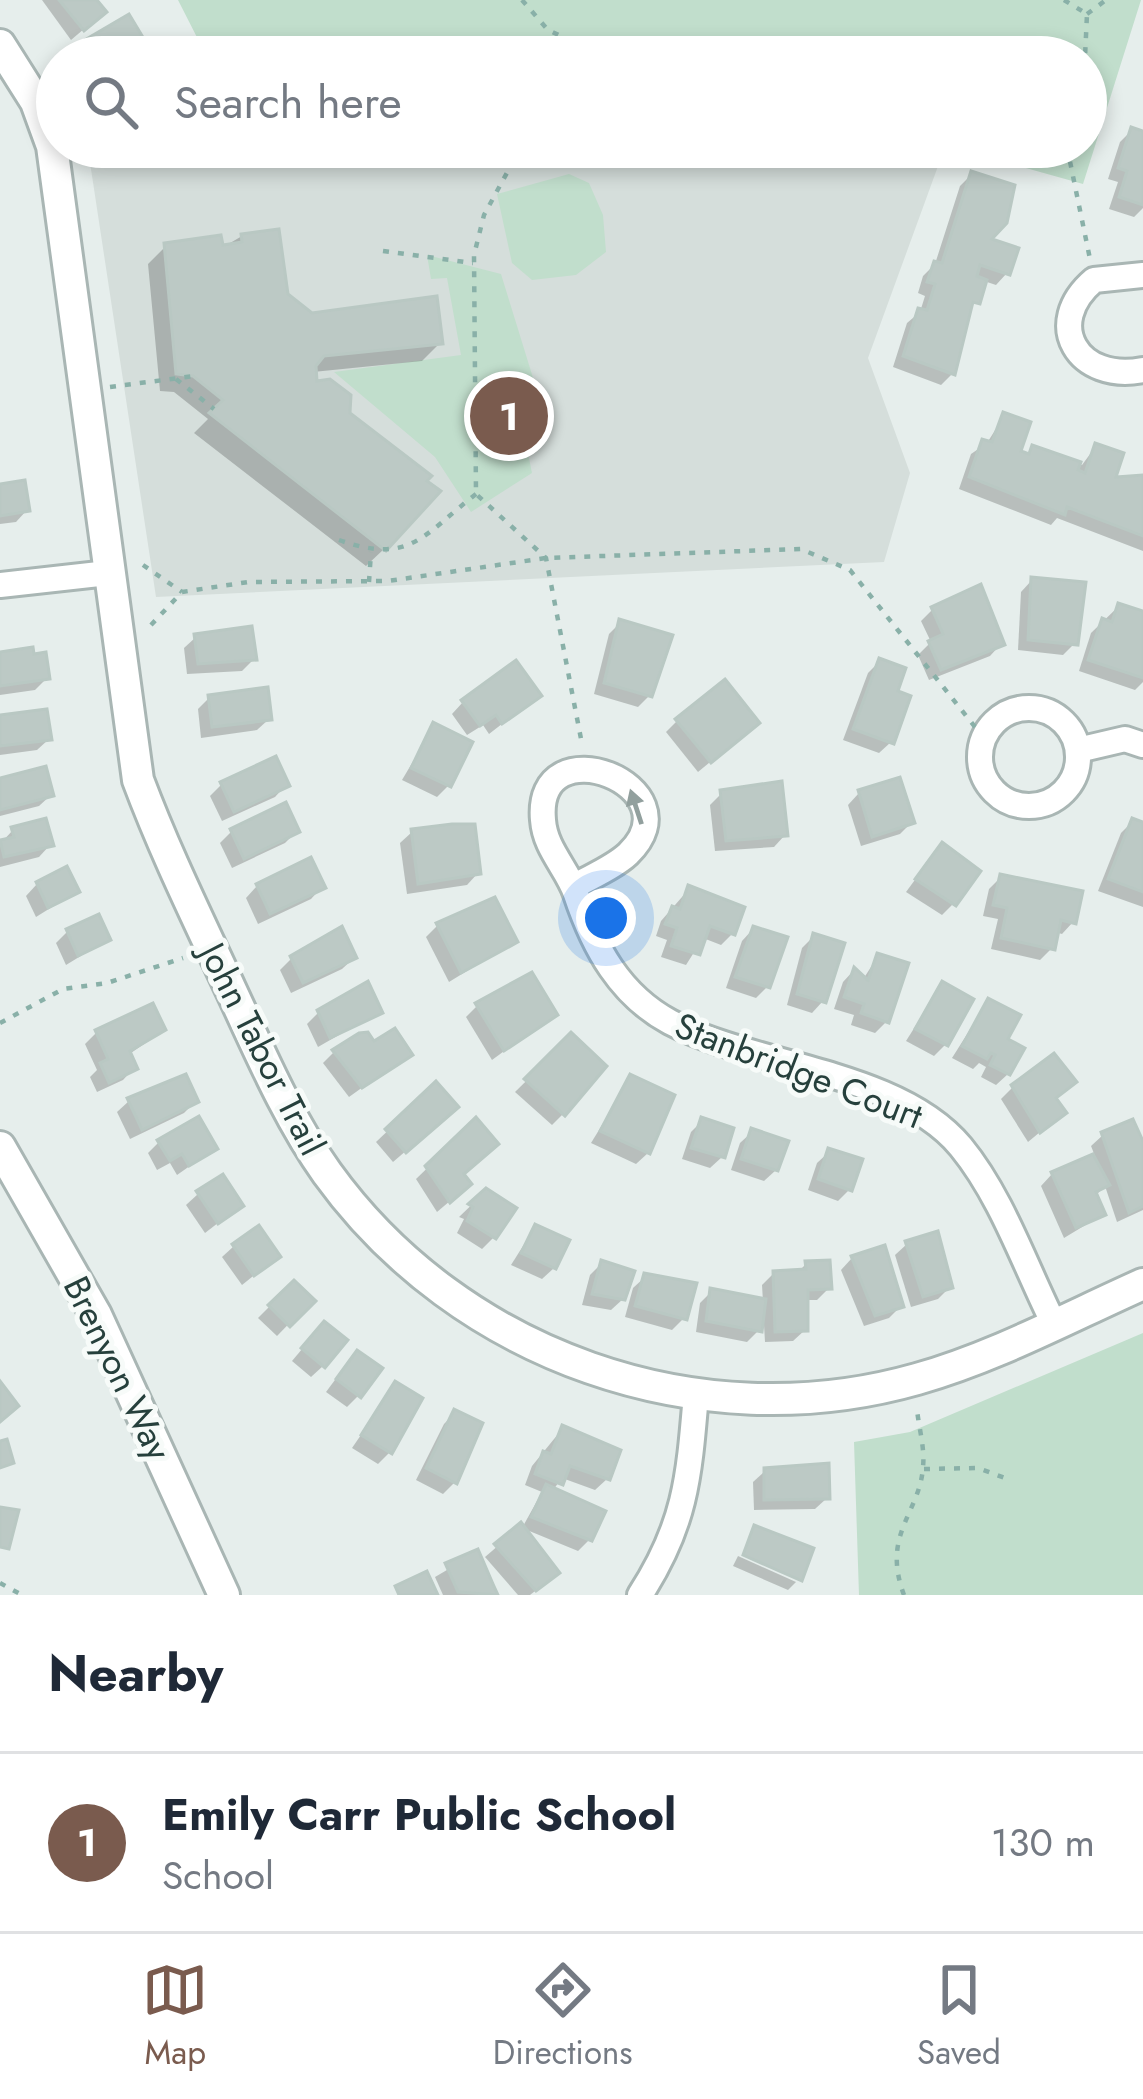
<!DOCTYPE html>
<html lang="en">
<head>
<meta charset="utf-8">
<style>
	body { margin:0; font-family:Jost,sans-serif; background:#f6f6f7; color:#1f2937 }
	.you { position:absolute; left:606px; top:918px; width:42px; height:42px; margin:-30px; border:9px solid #fff; border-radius:50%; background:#1a73e8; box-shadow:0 0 0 18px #1a73e833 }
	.badge { display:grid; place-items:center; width:78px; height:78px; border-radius:50%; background:#7a5b4e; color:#fff; font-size:39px; font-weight:700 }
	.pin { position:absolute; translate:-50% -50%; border:6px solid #fff; box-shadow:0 3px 12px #0006 }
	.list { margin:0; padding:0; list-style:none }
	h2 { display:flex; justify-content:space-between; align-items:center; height:156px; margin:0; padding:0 48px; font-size:51px }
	h2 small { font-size:39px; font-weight:400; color:#747a83 }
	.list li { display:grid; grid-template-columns:78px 1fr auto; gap:36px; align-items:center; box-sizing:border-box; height:180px; padding:0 48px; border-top:3px solid #e0e1e3 }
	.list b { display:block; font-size:45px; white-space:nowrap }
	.list p { margin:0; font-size:39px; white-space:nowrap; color:#747a83 }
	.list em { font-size:39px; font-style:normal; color:#747a83 }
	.icon { flex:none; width:66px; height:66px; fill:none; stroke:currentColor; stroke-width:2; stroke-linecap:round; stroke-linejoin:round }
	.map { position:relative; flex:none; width:1143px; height:1595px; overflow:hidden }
	.search { position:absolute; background:#fff; box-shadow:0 6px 18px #0003; left:36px; right:36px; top:36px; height:132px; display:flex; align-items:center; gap:30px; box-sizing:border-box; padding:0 42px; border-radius:66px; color:#747a83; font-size:45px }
	.sheet { height:336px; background:#fff }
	nav { display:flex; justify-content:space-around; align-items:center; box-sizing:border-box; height:168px; border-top:3px solid #e0e1e3; background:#fff; font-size:33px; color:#747a83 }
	nav a { display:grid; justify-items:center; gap:6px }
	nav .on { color:#7a5b4e }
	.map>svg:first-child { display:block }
	.built { fill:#d5dedb }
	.green { fill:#c1decc }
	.shadow { fill:#0003 }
	.building { fill:#bcc9c5; stroke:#b9c8c3; stroke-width:3 }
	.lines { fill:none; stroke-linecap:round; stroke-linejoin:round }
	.minor-casing { stroke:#a9b6b4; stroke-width:30 }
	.tertiary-casing { stroke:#a9b6b4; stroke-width:36 }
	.path { stroke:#89b0a8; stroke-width:4.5; stroke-dasharray:6 9; stroke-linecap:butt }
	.minor { stroke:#fff; stroke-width:24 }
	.tertiary { stroke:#fff; stroke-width:30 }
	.oneway { fill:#92a09e }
	.labels { text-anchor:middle; stroke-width:10; stroke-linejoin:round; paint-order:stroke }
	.street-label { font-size:36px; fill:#26403c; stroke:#f7fbf9 }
</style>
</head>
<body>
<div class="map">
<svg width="1143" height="1595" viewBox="0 0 1143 1595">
	<rect width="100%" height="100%" fill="#e6eeec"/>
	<path class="built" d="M144,147H945L868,358L910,473L884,562L156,597L89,156Z"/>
	<g class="green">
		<path d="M178,0H1141L1083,184L950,147H1086V57H207Z"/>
		<path d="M569,174L589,183L603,215L606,252L576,275L532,280L512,263L497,194Z"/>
		<path d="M427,255L501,274L538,394L518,404L532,473L471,512L435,457L334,372L461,355L447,278L431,279Z"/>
		<path d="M1143,1333V1595H859L854,1442L910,1432Z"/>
	</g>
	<g class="shadow">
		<path d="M42,0H93L91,23L71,40Z"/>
		<path d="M85,43L144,44L129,57H75Z"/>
		<path d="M1132,130L1143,133V208L1134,217L1109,209L1118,182L1108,179L1120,142Z"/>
		<path d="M972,174L987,241L1007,273L996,285L984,281L967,312L952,374L941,385L893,367L907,323L920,312L925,296L918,293L923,276L935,264L960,186Z"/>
		<path d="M242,236L285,295L311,316L440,343L422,361L313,372L314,385L347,414L384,549L366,566L194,433L208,419L174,392L160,391L148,264L166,246L220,249Z"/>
		<path d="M1004,416L1017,453L1025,455L1033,448L1082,465L1096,446L1112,480L1143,479V551L1057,518L1051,525L959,489L971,454L987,443Z"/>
		<path d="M0,487L27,510L16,522L0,524Z"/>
		<path d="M1032,580L1075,643L1063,655L1018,650L1021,592Z"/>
		<path d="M1119,606L1143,614V682L1135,690L1079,671L1091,633Z"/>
		<path d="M933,609L1001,644L990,656L929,680L918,655L931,642L921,621Z"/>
		<path d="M620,623L650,695L638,707L594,694L609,634Z"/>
		<path d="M196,637L254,659L242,671L187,674L184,648Z"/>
		<path d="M0,655L47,678L35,690L0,695Z"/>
		<path d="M879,662L894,693L891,742L879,753L843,740L868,673Z"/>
		<path d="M538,696L489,734L483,725L467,735L452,714L463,702Z"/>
		<path d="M209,698L269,719L257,730L201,738L198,709Z"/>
		<path d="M0,719L49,739L37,750L0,755Z"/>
		<path d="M677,721L744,734L698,772L666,732Z"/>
		<path d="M434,726L449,785L437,797L402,780Z"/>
		<path d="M0,781L51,795L39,806L0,816Z"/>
		<path d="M222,784L286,785L275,797L222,821L210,796Z"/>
		<path d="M722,793L785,835L774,847L715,851L710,805Z"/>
		<path d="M859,793L912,822L900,834L861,846L848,805Z"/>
		<path d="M1133,821L1143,825V907L1098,891L1121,833Z"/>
		<path d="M13,830L50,845L39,857L0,867V844Z"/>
		<path d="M232,831H297L285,843L232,868L220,843Z"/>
		<path d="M412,832L478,873L467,885L407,894L400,843Z"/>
		<path d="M931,858L953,904L942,915L906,892Z"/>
		<path d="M1001,877L1073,922L1062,934L1055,932L1052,948L1040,960L991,949L998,919L983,916L989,889Z"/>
		<path d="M37,884L76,892L36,917L26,896Z"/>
		<path d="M257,886L322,887L311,899L258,924L246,898Z"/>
		<path d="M689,889L733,933L721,945L703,938L686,965L661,957L667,940L656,936L661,921Z"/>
		<path d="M438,925L514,942L449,982L426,937Z"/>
		<path d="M753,929L767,987L756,998L726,988L742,941Z"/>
		<path d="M67,932L107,940L66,965L56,943Z"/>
		<path d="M814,936L823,1001L812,1013L787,1005L802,948Z"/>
		<path d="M878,956L887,1021L875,1033L851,1025L854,1015L834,1009L843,982L854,970L862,981Z"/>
		<path d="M292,958H354L342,969L291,993L280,970Z"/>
		<path d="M942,984L945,1045L934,1056L906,1041Z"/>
		<path d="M988,1001L1004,1040L1008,1074L996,1085L981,1077L986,1067L979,1063L973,1069L952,1058Z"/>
		<path d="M477,1006L554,1014L492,1060L466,1017Z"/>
		<path d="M379,1012L318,1047L307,1024L318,1013Z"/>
		<path d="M163,1031L128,1055L134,1068L123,1080L97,1092L90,1077L97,1070L85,1044L97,1032Z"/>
		<path d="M571,1037L563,1114L552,1125L515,1092Z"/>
		<path d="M373,1045L409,1054L349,1097L323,1063L334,1052Z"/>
		<path d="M631,1078L648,1153L636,1164L591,1143Z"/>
		<path d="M436,1085L443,1119L393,1162L376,1142Z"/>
		<path d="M1013,1087L1053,1099L1063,1113L1028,1142L1001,1099Z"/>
		<path d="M129,1101H196L184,1113L130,1139L117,1112Z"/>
		<path d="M476,1121L457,1195L437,1212L416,1179Z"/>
		<path d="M702,1121L722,1157L710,1168L682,1159L691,1132Z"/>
		<path d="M752,1132L776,1170L764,1181L731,1170L740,1143Z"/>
		<path d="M1103,1135L1143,1149V1210L1117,1222L1105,1186L1094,1197L1102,1215L1064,1238L1041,1186L1052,1174L1095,1156L1091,1146Z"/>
		<path d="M159,1142L214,1149L177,1175L170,1163L157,1170L148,1153Z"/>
		<path d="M829,1152L850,1189L838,1201L808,1190L817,1163Z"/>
		<path d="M486,1191L494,1237L482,1249L457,1233L464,1219L459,1217Z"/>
		<path d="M198,1194L240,1206L205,1233L186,1205Z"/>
		<path d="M535,1227L554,1268L542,1279L511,1265Z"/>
		<path d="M907,1244L950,1287L938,1299L911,1307L895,1255Z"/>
		<path d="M234,1246L277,1257L242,1285L222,1257Z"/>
		<path d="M852,1258L901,1306L889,1318L864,1326L841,1270Z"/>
		<path d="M602,1263L623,1299L611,1310L582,1305L590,1275Z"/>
		<path d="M806,1264L829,1288L817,1300H805V1330L793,1341L765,1342L764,1325L747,1342L696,1332L700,1303L711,1292L763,1302L762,1285L774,1273L798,1272Z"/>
		<path d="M645,1277L684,1318L672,1330L625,1317L633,1288Z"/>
		<path d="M293,1283L311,1301L277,1336L258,1318Z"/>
		<path d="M313,1336L323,1366L311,1377L292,1361Z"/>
		<path d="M346,1365L358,1396L347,1407L326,1392Z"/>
		<path d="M396,1384L390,1452L378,1464L352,1448Z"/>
		<path d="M455,1413V1482L443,1494L416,1480L444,1424Z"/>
		<path d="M563,1428L607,1479L595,1490L562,1478L553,1490L590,1539L578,1551L522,1528L542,1492L525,1485L532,1466Z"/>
		<path d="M765,1471L827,1498L815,1509L754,1510L753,1482Z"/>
		<path d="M520,1527L544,1584L530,1595H518L485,1557Z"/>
		<path d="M476,1553L494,1595H443L435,1577Z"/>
		<path d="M738,1556L796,1582L788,1590L733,1566Z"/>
	</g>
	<g class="building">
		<path d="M59,0H97L107,12L84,31Z"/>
		<path d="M129,14L147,44L126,57H93L83,41Z"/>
		<path d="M1131,127L1143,131V205L1119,197L1127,171L1118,168Z"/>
		<path d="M971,171L1015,185L1007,223L992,239L1019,248L1010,275L980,265L977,276L987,280L980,304L973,302L955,375L903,356L918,308L927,310L935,284L927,282L934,261L942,263Z"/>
		<path d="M279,229L288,294L312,313L437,296L443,344L324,356L316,366L317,381L330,379L351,395L350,413L432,476L427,481L441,491L386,551L209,413L223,400L193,376L176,374L164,243L221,235L223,245L242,242L241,234Z"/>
		<path d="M1003,412L1031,422L1021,451L1029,454L1032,445L1081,462L1078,470L1085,473L1095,443L1124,453L1116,477L1143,475V536L1067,507L1065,515L969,477L982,439L992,442Z"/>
		<path d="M25,480L30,511L0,516V484Z"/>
		<path d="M1031,577L1086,582L1078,645L1028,640Z"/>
		<path d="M981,584L1005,645L941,670L928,641L943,634L931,607Z"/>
		<path d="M1118,603L1143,611V678L1088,660L1102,618L1112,622Z"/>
		<path d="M619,619L673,635L652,697L604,683Z"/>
		<path d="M252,626L257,660L198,664L194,634Z"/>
		<path d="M33,647L34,654L46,652L50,679L0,686V652Z"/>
		<path d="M879,658L906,668L898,691L911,696L894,744L853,729Z"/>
		<path d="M516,660L542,696L502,724L496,715L480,726L461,700Z"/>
		<path d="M725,679L760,723L711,763L675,719Z"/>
		<path d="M268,687L272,720L212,727L208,695Z"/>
		<path d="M47,709L52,740L0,746V715Z"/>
		<path d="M433,722L473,742L451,787L411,768Z"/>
		<path d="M276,756L290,786L234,812L220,782Z"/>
		<path d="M46,766L54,796L0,810V778Z"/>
		<path d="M900,777L915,823L872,837L858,790Z"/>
		<path d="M782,781L788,836L726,841L720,790Z"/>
		<path d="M286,802L300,832L244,859L230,829Z"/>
		<path d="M46,818L54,846L4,857L0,840L14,837L11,827Z"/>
		<path d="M1132,818L1143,822V892L1108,879Z"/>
		<path d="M452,824H475L481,874L418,884L411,829Z"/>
		<path d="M942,842L981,871L956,906L915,879Z"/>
		<path d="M311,857L326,888L270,914L256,884Z"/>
		<path d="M67,866L80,892L48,908L36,882Z"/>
		<path d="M1000,874L1083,891L1076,924L1061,920L1055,950L1001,938L1007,908L993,905Z"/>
		<path d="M688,885L745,907L735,935L710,926L700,955L671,946L677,928L665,924L672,906L680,909Z"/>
		<path d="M495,897L518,942L461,973L436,923Z"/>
		<path d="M99,914L111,940L78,956L66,929Z"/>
		<path d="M342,926L357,958L303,983L290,956Z"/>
		<path d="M753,926L788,937L770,988L735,977Z"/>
		<path d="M813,933L845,943L826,1003L797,994Z"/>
		<path d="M877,953L909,963L889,1023L861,1013L864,1004L844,997L854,967L868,980Z"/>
		<path d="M532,972L558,1015L504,1051L475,1003Z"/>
		<path d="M368,981L383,1013L330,1038L317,1010Z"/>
		<path d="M942,981L974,999L948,1046L915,1029Z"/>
		<path d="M988,998L1021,1015L1008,1039L1025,1048L1010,1075L990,1065L995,1055L991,1053L987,1059L962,1046Z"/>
		<path d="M153,1003L166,1030L130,1051L138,1069L109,1083L100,1063L108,1059L95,1030Z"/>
		<path d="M395,1028L413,1055L362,1088L332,1050L359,1033L368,1032L374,1041Z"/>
		<path d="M571,1032L607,1066L565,1116L524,1079Z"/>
		<path d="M1054,1053L1077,1082L1056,1098L1067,1113L1040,1133L1011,1085Z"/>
		<path d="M186,1074L199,1102L142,1130L127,1098Z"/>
		<path d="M630,1074L675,1095L650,1154L600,1131Z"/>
		<path d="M436,1081L459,1107L406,1153L385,1129Z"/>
		<path d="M199,1116L218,1149L189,1166L182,1154L170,1161L157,1140Z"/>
		<path d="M476,1117L499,1144L464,1174L472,1184L450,1203L425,1166Z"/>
		<path d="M701,1117L734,1128L725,1158L691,1148Z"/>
		<path d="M1133,1119L1143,1141V1206L1129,1213L1101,1132Z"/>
		<path d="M751,1128L789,1141L778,1171L741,1159Z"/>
		<path d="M828,1148L863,1159L852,1191L818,1179Z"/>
		<path d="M1093,1154L1110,1185L1096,1192L1106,1215L1076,1228L1051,1172Z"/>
		<path d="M223,1174L244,1206L218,1224L196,1191Z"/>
		<path d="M486,1188L517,1208L496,1239L467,1221L473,1207L468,1204Z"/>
		<path d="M535,1224L570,1240L556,1269L521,1253Z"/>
		<path d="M259,1225L281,1257L254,1276L232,1244Z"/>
		<path d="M938,1231L953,1288L923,1297L905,1241Z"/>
		<path d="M885,1245L904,1307L875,1316L851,1256Z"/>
		<path d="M601,1260L635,1271L625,1300L592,1294Z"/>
		<path d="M830,1260L832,1289L808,1290V1331L775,1332L773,1271L806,1269L805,1261Z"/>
		<path d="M644,1273L697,1283L687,1320L635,1306Z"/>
		<path d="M294,1280L316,1301L290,1327L268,1305Z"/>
		<path d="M710,1288L766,1299L762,1332L706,1321Z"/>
		<path d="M324,1321L348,1340L325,1368L301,1348Z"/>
		<path d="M357,1350L383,1368L361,1398L336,1379Z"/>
		<path d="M0,1381L19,1406L0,1422Z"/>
		<path d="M395,1381L423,1398L392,1454L361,1435Z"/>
		<path d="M454,1409L483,1423L457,1484L426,1468Z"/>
		<path d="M562,1425L621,1450L610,1480L570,1466L563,1485L535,1474L543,1451L551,1454Z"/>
		<path d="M7,1439L14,1463L0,1468V1441Z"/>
		<path d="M829,1463L830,1499L764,1500V1468Z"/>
		<path d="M546,1484L606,1511L592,1541L531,1517Z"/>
		<path d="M0,1507L19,1510L9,1549L0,1547Z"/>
		<path d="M521,1522L560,1573L536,1591L494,1544Z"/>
		<path d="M754,1525L814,1548L802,1581L743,1555Z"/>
		<path d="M478,1549L493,1584L498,1595L458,1592L445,1563Z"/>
		<path d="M427,1571L438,1595H399L395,1586Z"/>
	</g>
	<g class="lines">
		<defs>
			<g id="minor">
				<path d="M1143,275L1094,280C1042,324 1078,383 1143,370"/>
				<path d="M0,585L108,573"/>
				<circle cx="1029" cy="757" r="49"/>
				<path d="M1078,750L1125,739L1143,745"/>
				<path d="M573,887C590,877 613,868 628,854C699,786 534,722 543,820C545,849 567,868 576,894C594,948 620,995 670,1022C755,1067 898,1071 961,1147C1002,1197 1025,1266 1054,1324"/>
				<path d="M640,1595C686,1524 689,1477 696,1394"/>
			</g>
			<g id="tertiary">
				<path d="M0,45L36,102L52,146L138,780C165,852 198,919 230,988C259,1050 287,1117 327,1173C459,1356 699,1441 917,1379C995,1357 1069,1317 1143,1284"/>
				<path d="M0,1147L96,1315L224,1595"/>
			</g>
		</defs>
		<use href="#minor" class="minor-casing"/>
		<use href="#tertiary" class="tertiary-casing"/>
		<g class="path">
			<path d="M522,0L548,30L605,57"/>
			<path d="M1064,0L1087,14L1085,57"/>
			<path d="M1087,14L1106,0"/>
			<path d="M770,57C831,49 910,26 968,57"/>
			<path d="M521,147L484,215L474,255L476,494L546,558L582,744"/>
			<path d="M1067,147L1090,259"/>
			<path d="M383,251L473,263"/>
			<path d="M176,379L214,409"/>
			<path d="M110,387L194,376"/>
			<path d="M339,540C410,565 422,536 476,494"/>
			<path d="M143,565L182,592"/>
			<path d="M369,582L371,552"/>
			<path d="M151,625L182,592L248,582L388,581L546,558L801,549L850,570L983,737"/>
			<path d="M0,1023L63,989L107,983L183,958"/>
			<path d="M924,1469L978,1468L1005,1478"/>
			<path d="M0,1583L22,1595"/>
			<path d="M904,1595C881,1534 920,1513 923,1467C925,1449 919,1428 917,1410"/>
		</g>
		<use href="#minor" class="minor"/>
		<use href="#tertiary" class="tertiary"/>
	</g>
	<defs><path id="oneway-solid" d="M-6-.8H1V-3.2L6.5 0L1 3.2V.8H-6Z" transform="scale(3)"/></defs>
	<use class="oneway" href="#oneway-solid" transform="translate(636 807) rotate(-108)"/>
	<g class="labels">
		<g class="street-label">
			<text transform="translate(263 1049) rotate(63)" y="13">John Tabor Trail</text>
			<text transform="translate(799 1070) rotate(21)" y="13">Stanbridge Court</text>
			<text transform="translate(118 1368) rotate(64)" y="13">Brenyon Way</text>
		</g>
	</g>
</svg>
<div class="you"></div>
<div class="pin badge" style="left:509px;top:416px">1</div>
<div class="search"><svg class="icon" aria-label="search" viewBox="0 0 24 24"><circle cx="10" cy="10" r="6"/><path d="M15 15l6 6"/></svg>Search here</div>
</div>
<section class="sheet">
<h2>Nearby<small></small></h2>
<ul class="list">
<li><span class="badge">1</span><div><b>Emily Carr Public School</b><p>School</p></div><em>130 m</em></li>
</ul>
</section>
<nav>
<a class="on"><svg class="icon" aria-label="map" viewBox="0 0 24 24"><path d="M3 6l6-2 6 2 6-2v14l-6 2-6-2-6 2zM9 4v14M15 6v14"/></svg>Map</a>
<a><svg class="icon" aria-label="directions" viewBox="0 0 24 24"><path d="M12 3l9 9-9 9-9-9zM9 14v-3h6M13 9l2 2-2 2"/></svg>Directions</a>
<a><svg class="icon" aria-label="saved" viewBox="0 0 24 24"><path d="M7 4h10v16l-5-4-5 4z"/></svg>Saved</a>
</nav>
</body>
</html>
